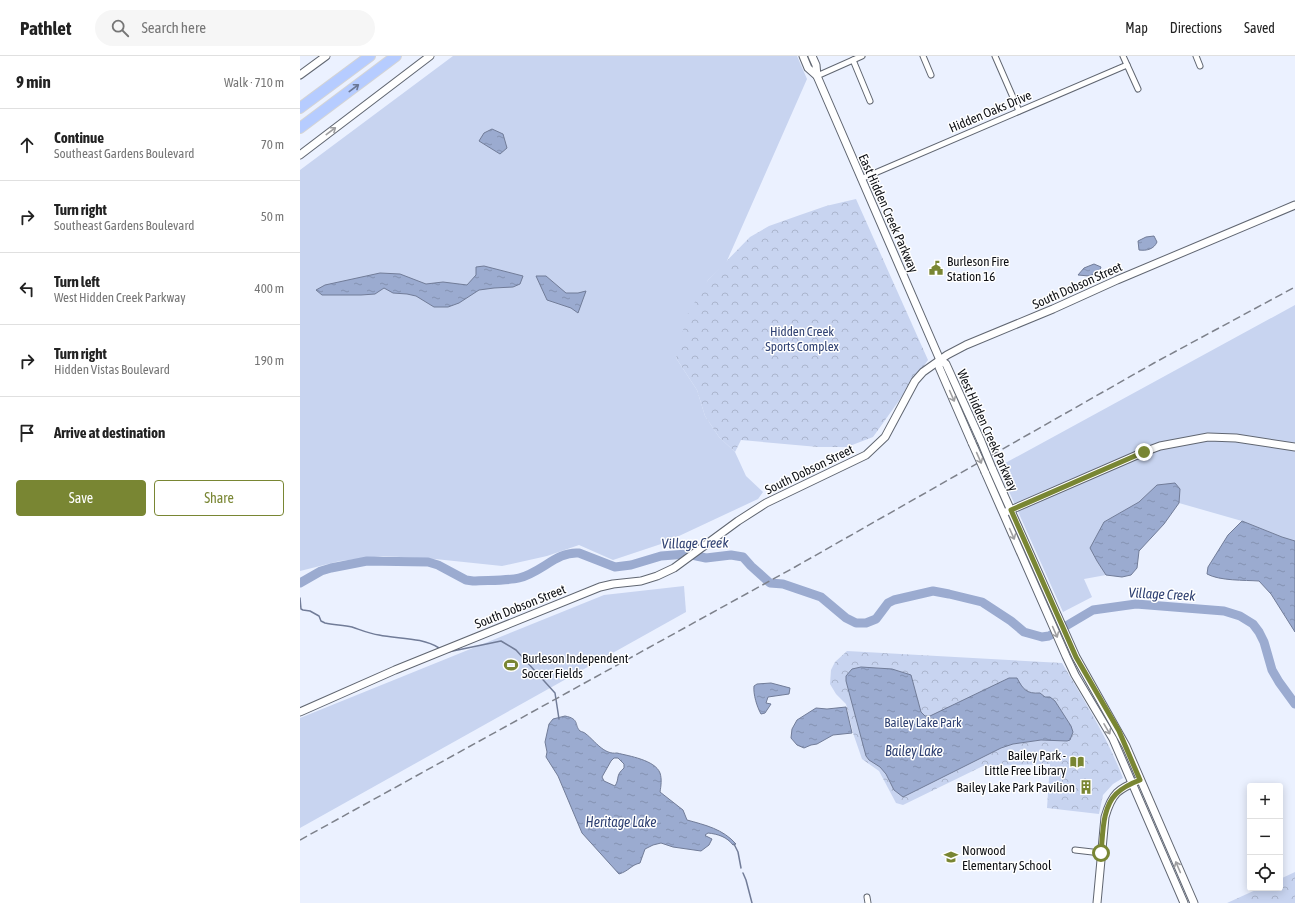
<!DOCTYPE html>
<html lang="en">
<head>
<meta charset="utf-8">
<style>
	body { margin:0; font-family:"Asap Condensed",sans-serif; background:#f6f6f6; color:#222 }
	.controls { position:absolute; right:12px; bottom:12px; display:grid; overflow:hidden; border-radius:4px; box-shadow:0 2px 10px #0003 }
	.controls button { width:36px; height:36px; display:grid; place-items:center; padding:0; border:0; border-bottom:1px solid #e0e0e0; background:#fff; color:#222; font:20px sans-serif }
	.stop { position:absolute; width:12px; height:12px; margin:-9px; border:3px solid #798633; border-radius:50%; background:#fff }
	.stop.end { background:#798633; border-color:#fff; box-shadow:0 1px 4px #0008 }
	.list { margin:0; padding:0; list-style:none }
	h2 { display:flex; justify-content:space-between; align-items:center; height:52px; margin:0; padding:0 16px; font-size:17px }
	h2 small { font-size:13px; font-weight:400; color:#767676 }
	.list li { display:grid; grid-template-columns:26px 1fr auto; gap:12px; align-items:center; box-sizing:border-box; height:72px; padding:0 16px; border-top:1px solid #e0e0e0 }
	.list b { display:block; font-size:15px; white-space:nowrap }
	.list p { margin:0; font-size:13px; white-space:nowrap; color:#767676 }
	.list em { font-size:13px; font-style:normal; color:#767676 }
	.actions { display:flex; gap:8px; padding:12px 16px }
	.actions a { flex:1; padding:9px 0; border:1px solid #798633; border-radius:4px; text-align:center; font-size:14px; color:#798633 }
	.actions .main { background:#798633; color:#fff }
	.icon { flex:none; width:22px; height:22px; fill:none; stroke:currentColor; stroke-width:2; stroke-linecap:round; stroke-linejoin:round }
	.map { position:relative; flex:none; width:995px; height:847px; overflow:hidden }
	header { display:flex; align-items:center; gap:24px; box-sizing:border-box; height:56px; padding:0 20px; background:#fff; border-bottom:1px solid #e0e0e0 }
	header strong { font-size:19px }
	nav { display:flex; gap:22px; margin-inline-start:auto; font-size:14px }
	.search { width:280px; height:36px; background:#f6f6f6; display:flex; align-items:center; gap:10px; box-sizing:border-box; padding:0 14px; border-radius:22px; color:#767676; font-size:15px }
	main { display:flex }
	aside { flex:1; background:#fff }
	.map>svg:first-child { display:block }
	.grass { fill:#c8d4f0 }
	.park { fill:url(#park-crowns) }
	.water { fill:url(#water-ripples); stroke:#717c98; fill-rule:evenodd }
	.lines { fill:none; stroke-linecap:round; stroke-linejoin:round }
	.stream { stroke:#717c98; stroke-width:1.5 }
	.river { stroke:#9babd0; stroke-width:9 }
	.minor-casing { stroke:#606671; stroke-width:7 }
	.tertiary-casing { stroke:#606671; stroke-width:9 }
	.secondary-casing { stroke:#606671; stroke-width:9 }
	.motorway-casing { stroke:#d4d4d5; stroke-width:12 }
	.minor { stroke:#fff; stroke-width:5 }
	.tertiary { stroke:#fff; stroke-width:7 }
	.secondary { stroke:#fff; stroke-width:7 }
	.motorway { stroke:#b6ccff; stroke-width:10 }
	.rail { stroke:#7d818b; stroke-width:1.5; stroke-dasharray:8 4; stroke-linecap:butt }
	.secondary-bridge-casing { stroke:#606671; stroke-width:9; stroke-linecap:butt }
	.secondary-bridge { stroke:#fff; stroke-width:7 }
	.oneway { stroke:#6a7796 }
	.oneway2 { stroke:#9f9fa1 }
	.route { stroke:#798633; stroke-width:5 }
	.labels { text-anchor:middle; stroke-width:3; stroke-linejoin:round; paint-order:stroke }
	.street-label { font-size:13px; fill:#0e1015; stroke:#fff }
	.poi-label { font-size:13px; fill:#0e1015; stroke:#fff; text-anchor:start }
	.park-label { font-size:13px; fill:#314374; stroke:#fff }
	.water-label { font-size:14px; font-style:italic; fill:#2f4172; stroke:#fff }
</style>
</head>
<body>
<header>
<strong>Pathlet</strong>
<div class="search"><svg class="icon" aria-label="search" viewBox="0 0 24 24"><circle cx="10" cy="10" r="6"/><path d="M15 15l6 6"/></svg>Search here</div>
<nav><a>Map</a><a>Directions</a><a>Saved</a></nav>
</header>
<main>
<aside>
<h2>9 min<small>Walk · 710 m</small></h2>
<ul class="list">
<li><svg class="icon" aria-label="ahead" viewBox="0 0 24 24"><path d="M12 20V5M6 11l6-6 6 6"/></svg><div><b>Continue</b><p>Southeast Gardens Boulevard</p></div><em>70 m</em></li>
<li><svg class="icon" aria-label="right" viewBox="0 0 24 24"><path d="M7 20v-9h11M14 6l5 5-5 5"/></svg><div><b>Turn right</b><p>Southeast Gardens Boulevard</p></div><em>50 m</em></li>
<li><svg class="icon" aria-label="left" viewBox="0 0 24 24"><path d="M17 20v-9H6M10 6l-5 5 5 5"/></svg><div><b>Turn left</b><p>West Hidden Creek Parkway</p></div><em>400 m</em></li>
<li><svg class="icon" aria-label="right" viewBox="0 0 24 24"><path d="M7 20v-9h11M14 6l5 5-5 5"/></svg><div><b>Turn right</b><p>Hidden Vistas Boulevard</p></div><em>190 m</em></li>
<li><svg class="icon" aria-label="arrive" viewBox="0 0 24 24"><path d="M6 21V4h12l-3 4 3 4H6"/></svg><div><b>Arrive at destination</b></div></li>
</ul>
<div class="actions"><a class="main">Save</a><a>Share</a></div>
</aside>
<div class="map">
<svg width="995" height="847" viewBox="0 0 995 847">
	<defs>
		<pattern id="park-crowns" width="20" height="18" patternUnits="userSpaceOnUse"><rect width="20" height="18" fill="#c8d4f0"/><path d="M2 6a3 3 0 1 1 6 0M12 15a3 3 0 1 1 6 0" fill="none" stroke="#abb5cd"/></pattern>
		<pattern id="water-ripples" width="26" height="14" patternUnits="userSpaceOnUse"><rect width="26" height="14" fill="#9babd0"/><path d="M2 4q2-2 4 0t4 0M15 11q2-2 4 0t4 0" fill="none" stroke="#8492b2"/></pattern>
	</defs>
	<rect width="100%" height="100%" fill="#ebf1ff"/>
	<g class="grass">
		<path d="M153,0H497L507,23L426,207L408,224L376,302L397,334L405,360L419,381L435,396L446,420L463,436L458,443L364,487L313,504L279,489L247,500L202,510L135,503L83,500L40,505L0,515V114Z"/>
		<path d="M995,249V485L982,481L942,465L879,447L880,433L857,429L839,446L804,466L797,505L806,519L784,523L792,541L763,556L698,411Z"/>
		<path d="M384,530L386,556L0,772V662L304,539Z"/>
	</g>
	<g class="park">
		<path d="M556,143L628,304L573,381L547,391H518L441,384L435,396L419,381L405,360L397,334L376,302L387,259L408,224L450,181L469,170L500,159L526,150Z"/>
		<path d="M547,595L762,607C784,644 807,681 823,722L813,728L803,739L799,758L747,752L750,708L683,710L603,749L596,747L579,715L562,703L553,677L546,648L536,638L530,628L531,614L535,606Z"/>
		<path d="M995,816V847H927L960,832H980V823Z"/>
	</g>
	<g class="water">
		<path d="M192,73L203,78L207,92L200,98L179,85L184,77Z"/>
		<path d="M854,180L857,186C854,193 847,195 839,194L838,185L846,181Z"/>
		<path d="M794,208L801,211L799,216L789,220L778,219L784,212Z"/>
		<path d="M184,210L223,220L220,228L213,231L194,232L179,234L159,247L148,251H134L116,240L107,238L93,237L84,232L75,238L61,239H22L16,234L25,229L80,217L100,218L126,228L143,226L167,229L176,219V211Z"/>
		<path d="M236,220H246L266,237H278L286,235L278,257L271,252L247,244Z"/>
		<path d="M875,427L880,433L879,447L864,468L839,495L837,512L831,519L822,521L806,519L797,505L790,492L804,466L839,446L857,429Z"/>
		<path d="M942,465L982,481L995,485V576L971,538L959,525C944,524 920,525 907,518L908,511L928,479Z"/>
		<path d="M561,611L592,613L611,619L621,656L625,660H630L709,622H717C723,633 726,638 740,637L745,641H750L755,645L771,670L773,676L770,684L767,685L741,684L713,688L701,692L603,741L594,734L586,718L580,711L569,704L566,700L546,625V620L552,613Z"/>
		<path d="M471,627L490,632L489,638L468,641L466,647L471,648L465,657L461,658C457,651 453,638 454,630L457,628Z"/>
		<path d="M546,651L552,677L533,679L517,688L511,689L504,692L497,689L491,682L492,673L497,664L516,652L527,653Z"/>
		<path d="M265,660C280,663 274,669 280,675C282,676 284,676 286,678C295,685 304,699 317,697C329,700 355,704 360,717C362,723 361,730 360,736L383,754L387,764C405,769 423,773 436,788L433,789C427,781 418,778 408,777L405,779L406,780L412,783L409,789L401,795L373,791L361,787L353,789L345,793L340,807C331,809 329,815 319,818L282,777L258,720L246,701L247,696L245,686L249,668L253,663ZM314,702H318L324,708V712C315,720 320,722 315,730L304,725L302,721L311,705Z"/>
	</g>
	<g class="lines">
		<g class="stream">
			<path d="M0,542L1,553L3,554L10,555L19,560L21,565L25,567C33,569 43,569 52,571C61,574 70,578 79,579C98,583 122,581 139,592"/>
			<path d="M148,596L201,585L216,594L255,637L259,663"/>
			<path d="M434,788L438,796L441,812"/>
			<path d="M443,817L446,824L452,847"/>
		</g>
		<path class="river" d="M0,527L21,515L31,512L67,505L128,506L138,509L166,524L173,525C186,524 207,525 219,522C241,517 257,495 279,497L315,511L331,509L361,500L387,498L406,502L431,499L443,501L451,510L470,527L483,528L521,541L546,562L556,567H566L576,563L588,547L594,544L633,535L649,538L682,546L711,565L724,576L742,581L749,580L793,554L836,548L924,555L940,560L953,568L959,576L964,586L972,614L979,626L995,648"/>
		<defs>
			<g id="minor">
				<path d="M623,0L631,19"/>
				<path d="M695,0L719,55"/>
				<path d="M823,0L838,33"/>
				<path d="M896,0L900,10"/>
				<path d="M553,4L570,45"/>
				<path d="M517,20L562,0"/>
				<path d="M561,123L827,9"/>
				<path d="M775,794L801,797"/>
				<path d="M567,841L568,847"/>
			</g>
			<g id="tertiary">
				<path d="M706,456L844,396L860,390L908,381L936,382L995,391"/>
				<path d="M0,656L95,614L300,531L313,528L341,525L357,520L374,512L438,465L466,447L566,399L585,381L615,325L623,316L647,299L666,289L753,253L817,224L995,149"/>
				<path d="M797,847L805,761C812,737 818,733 840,724"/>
			</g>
			<g id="secondary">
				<path d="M503,0L508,12L517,20"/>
				<path d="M512,0L516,9L517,20L640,304L646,308L681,385"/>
				<path d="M0,19L26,0"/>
				<path d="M0,99L130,0"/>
				<path d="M640,304L639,311L672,387"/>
				<path d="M692,412L776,601L826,690L894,847"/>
				<path d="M685,416L766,600L775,619L813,683L884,847"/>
			</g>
			<g id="motorway">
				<path d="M0,52L70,0"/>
				<path d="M0,72L96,0"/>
			</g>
		</defs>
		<use href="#minor" class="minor-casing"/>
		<use href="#tertiary" class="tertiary-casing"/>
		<use href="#secondary" class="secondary-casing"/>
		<use href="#motorway" class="motorway-casing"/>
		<use href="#minor" class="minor"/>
		<use href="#tertiary" class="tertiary"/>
		<use href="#secondary" class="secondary"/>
		<use href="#motorway" class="motorway"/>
		<path class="rail" d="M0,784L495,511L854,307L995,231"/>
		<defs>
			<g id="secondary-bridge">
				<path d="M681,385L692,412"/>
				<path d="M672,387L685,416"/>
			</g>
		</defs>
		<use href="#secondary-bridge" class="secondary-bridge-casing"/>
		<use href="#secondary-bridge" class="secondary-bridge"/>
	</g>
	<defs><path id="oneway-shaft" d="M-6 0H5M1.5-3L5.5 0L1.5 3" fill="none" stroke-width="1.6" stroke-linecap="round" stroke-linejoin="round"/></defs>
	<use class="oneway" href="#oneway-shaft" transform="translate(54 32) rotate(-37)"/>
	<g class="oneway2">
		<use href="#oneway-shaft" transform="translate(31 75) rotate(-37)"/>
		<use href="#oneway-shaft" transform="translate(652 340) rotate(66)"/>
		<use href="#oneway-shaft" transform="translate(679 402) rotate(66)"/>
		<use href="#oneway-shaft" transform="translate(712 478) rotate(66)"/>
		<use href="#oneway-shaft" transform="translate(755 576) rotate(66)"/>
		<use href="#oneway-shaft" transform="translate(807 673) rotate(60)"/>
		<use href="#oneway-shaft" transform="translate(878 811) rotate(-113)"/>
	</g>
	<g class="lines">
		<path class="route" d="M801,797C803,778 802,752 816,738C823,731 832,727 840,724L819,675L776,601L711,454L844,396"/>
	</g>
	<defs>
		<symbol id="civic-bare" viewBox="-9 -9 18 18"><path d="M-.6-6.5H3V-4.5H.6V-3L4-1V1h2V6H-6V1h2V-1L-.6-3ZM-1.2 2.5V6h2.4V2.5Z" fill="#798633" stroke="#fff" stroke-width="2.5" paint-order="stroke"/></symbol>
		<symbol id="stadium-bare" viewBox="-9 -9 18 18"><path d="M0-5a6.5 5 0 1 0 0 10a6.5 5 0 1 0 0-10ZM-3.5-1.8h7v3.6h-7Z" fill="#798633" stroke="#fff" stroke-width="2.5" paint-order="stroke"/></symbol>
		<symbol id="library-bare" viewBox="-9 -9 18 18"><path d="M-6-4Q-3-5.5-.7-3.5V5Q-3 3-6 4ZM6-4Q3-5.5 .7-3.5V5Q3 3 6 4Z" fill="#798633" stroke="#fff" stroke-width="2.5" paint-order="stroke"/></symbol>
		<symbol id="building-bare" viewBox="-9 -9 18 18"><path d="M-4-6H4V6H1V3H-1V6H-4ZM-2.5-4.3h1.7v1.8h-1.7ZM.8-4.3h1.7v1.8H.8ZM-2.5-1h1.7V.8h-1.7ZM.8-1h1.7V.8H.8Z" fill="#798633" stroke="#fff" stroke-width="2.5" paint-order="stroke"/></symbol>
		<symbol id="school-bare" viewBox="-9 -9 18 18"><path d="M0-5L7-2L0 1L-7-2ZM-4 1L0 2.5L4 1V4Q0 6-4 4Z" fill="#798633" stroke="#fff" stroke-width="2.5" paint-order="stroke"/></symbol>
	</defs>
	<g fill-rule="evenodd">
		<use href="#civic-bare" x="626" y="202" width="20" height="20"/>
		<use href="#stadium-bare" x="201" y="599" width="20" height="20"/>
		<use href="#library-bare" x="767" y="696" width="20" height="20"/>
		<use href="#building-bare" x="776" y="721" width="20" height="20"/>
		<use href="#school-bare" x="641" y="791" width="20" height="20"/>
	</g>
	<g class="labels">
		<g class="street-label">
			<text transform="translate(690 55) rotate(-23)" y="5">Hidden Oaks Drive</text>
			<text transform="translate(589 157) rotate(66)" y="5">East Hidden Creek Parkway</text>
			<text transform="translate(777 229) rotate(-24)" y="5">South Dobson Street</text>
			<text transform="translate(688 374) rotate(66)" y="5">West Hidden Creek Parkway</text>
			<text transform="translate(509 413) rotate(-26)" y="5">South Dobson Street</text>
			<text transform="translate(220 550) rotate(-22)" y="5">South Dobson Street</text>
		</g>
		<g class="poi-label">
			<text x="647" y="210">Burleson Fire<tspan x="647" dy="15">Station 16</tspan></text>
			<text x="222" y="607">Burleson Independent<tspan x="222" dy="15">Soccer Fields</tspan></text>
			<text x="766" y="704" text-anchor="end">Bailey Park -<tspan x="766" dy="15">Little Free Library</tspan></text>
			<text x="775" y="736" text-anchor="end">Bailey Lake Park Pavilion</text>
			<text x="662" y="799">Norwood<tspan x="662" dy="15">Elementary School</tspan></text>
		</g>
		<g class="park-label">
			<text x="502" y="280">Hidden Creek<tspan x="502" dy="15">Sports Complex</tspan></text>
			<text x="623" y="671">Bailey Lake Park</text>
		</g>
		<g class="water-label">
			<text transform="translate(395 487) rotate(-1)" y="5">Village Creek</text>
			<text transform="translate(862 538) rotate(3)" y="5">Village Creek</text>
			<text x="614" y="700">Bailey Lake</text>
			<text x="321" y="771">Heritage Lake</text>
		</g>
	</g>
</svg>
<div class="controls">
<button>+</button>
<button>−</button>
<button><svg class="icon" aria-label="locate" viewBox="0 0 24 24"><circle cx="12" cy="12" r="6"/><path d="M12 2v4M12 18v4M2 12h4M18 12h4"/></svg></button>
</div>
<div class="stop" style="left:801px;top:797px"></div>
<div class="stop end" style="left:844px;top:396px"></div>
</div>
</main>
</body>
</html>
